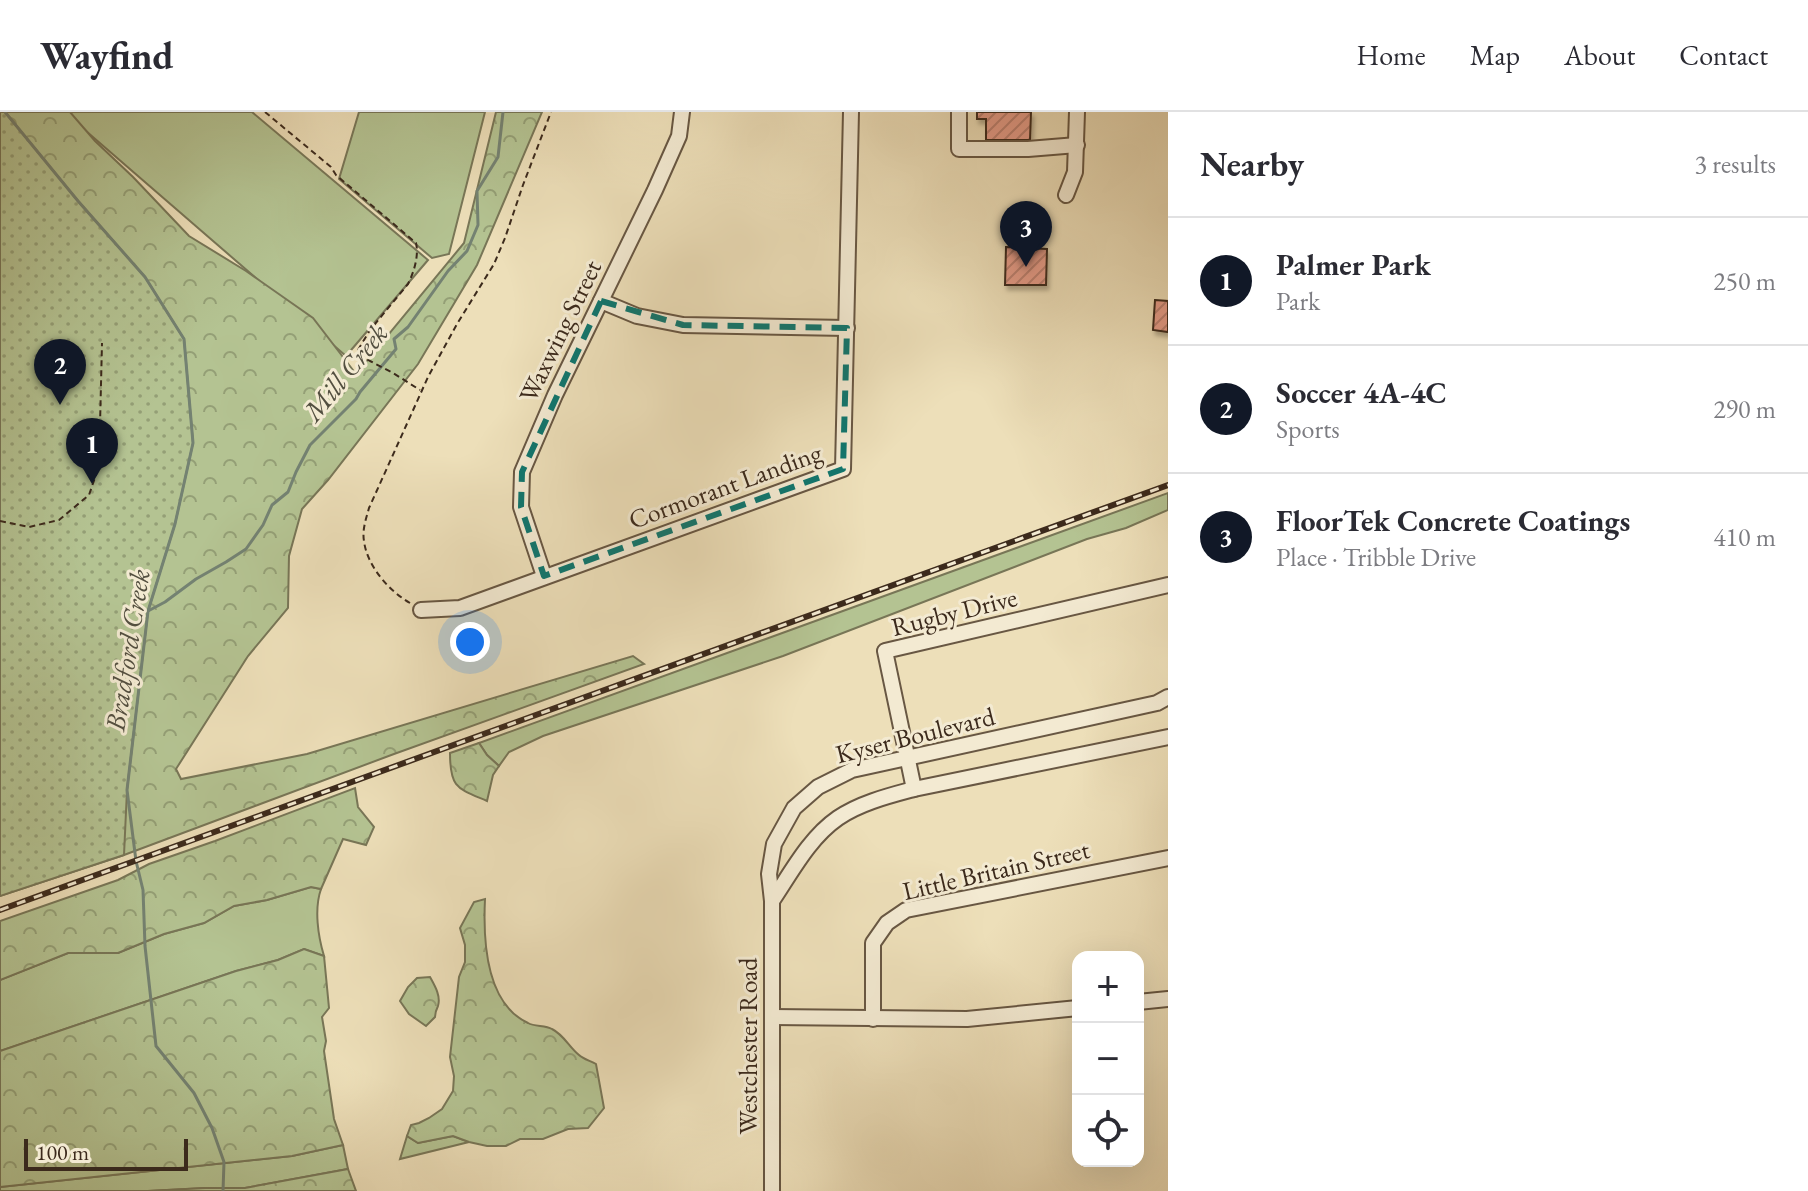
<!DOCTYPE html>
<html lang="en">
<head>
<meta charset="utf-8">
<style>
	body { margin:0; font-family:"EB Garamond",serif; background:#f7f7f7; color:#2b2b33 }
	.controls { position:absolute; right:24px; bottom:24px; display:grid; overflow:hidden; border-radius:16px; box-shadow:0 8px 32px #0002 }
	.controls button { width:72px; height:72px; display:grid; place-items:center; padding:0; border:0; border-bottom:2px solid #e1e1e2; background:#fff; color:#2b2b33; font:40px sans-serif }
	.scale { position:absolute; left:24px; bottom:20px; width:164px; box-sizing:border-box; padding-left:8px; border:4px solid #3c2a1c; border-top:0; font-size:22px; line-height:28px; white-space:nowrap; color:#3c2a1c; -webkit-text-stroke:6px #f3ead2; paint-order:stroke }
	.you { position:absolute; left:470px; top:530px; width:28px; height:28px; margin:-20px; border:6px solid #fff; border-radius:50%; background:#1a73e8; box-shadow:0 0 0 12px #1a73e833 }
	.badge { display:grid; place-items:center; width:52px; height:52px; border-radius:50%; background:#111827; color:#fff; font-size:26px; font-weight:700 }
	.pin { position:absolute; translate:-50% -66px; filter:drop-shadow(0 2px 4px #0008) }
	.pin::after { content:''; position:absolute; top:42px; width:28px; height:24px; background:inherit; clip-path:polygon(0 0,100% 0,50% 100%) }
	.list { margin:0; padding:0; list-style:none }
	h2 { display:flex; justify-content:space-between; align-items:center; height:104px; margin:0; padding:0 32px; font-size:34px }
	h2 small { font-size:26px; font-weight:400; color:#7c7c81 }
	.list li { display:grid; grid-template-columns:52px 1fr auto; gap:24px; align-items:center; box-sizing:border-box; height:128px; padding:0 32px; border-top:2px solid #e1e1e2 }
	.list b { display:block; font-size:30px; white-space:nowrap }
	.list p { margin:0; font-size:26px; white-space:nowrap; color:#7c7c81 }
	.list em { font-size:26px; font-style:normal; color:#7c7c81 }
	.icon { flex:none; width:44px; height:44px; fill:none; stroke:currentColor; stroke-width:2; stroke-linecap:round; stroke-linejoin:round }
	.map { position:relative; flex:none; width:1168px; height:1079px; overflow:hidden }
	header { display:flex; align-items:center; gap:48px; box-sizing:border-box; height:112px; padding:0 40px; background:#fff; border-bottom:2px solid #e1e1e2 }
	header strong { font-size:38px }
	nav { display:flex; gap:44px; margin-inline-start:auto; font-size:28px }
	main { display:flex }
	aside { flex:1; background:#fff }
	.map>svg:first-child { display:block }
	.grass { fill:#b4c392; stroke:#787657; stroke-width:2 }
	.forest { fill:url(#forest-crowns); stroke:#787657; stroke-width:2 }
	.park { fill:url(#park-dots); stroke:#787657; stroke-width:2 }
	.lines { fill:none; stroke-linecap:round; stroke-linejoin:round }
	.stream { stroke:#748272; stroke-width:3 }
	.building { fill:url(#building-hatch); stroke:#3c2a1c; stroke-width:2; filter:url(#shadow) }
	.minor-casing { stroke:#685743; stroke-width:18 }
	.path { stroke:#3c2a1c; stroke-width:2; stroke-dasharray:6 4; stroke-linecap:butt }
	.minor { stroke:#f3ead2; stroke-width:14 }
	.rail-casing { stroke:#3c2a1c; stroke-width:6 }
	.rail { stroke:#f3ead2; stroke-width:3; stroke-dasharray:9; stroke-linecap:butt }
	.marked { fill:none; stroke:#0f766e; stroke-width:6; stroke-dasharray:16 10; stroke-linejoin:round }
	.labels { text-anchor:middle; stroke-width:6; stroke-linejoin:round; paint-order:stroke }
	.street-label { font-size:26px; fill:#3c2a1c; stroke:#f3ead2 }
	.water-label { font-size:28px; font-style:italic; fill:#534f40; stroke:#f3ead2 }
</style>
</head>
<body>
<header>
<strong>Wayfind</strong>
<nav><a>Home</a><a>Map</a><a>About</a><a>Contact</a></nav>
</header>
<main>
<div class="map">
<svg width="1168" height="1079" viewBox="0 0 1168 1079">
	<defs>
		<pattern id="forest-crowns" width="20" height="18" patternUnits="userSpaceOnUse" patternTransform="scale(2)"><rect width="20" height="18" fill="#b4c392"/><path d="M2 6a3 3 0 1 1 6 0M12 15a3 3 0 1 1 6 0" fill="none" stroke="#949f76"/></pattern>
		<pattern id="park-dots" width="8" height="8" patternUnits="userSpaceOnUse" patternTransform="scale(2)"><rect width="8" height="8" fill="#b4c392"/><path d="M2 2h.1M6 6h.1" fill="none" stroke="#949f76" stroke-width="1.8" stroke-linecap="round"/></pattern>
		<pattern id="building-hatch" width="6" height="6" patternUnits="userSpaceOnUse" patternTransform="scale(2)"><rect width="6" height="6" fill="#e59c89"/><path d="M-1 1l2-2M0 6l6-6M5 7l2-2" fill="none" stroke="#bb7f6f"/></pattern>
		<filter id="shadow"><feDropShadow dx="2.5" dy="4.5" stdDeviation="2" flood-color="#0004"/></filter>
	</defs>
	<rect width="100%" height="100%" fill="#eddfb9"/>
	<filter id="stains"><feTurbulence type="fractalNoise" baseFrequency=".0025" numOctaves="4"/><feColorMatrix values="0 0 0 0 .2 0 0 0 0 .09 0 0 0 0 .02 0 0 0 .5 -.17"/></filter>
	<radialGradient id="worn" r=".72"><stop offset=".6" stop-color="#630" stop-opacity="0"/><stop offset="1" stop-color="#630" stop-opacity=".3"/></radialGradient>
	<g class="grass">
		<path d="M64,0H252L428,148L346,244Z"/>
		<path d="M359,0H485L449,142L432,146L339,67Z"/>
		<path d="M1168,381V398L1126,416L1087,427L783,544L543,624L509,640L499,654L487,643L479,631Z"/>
		<path d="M311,775L321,777C314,797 318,824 324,844L304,837L278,848L236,859L0,939V868L68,841H118L164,822L204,811L234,794L267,788Z"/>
		<path d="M407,1024L418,1031L453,1024L469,1030L400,1047Z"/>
		<path d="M343,1033L348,1057L245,1076H205L148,1079H0V1075L292,1044Z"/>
	</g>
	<g class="forest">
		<path d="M0,0H70L95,29L133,65L189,124L246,159L313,206L356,262L464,131L496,0H542L477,153L418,252L328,368L302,397L289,444L288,496L248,544L176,657L181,667L307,642L633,544L644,552L394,642L124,743L0,784Z"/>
		<path d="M479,631L487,643L499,654L493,663L487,689C457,676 450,676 450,641Z"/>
		<path d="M355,676L358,695L374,715L366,733L343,727L321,777L311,775L267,788L234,794L204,811L164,822L118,841H68L0,868V809L118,768L149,752L215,729Z"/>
		<path d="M485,787C483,828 485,891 528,911C535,915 545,913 552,917C564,923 569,935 579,943C583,947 591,949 596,952L604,996L588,1016L568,1017L543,1027H520L506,1034H487L469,1030L453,1024L418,1031L407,1024L411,1013L419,1011L429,1006L442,997L453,979L454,964L450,945L459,865L465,850V833L460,816L474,790Z"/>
		<path d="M304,837L324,844L329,896L322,905L326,929L324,939L334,1007L343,1033L292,1044L0,1075V939L236,859L278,848Z"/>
		<path d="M430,865C435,874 441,884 438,894C436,898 435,901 435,905L426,914L409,902L400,889L408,875L417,866Z"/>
		<path d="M348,1057L356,1079H148L205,1076H245Z"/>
	</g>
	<path class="park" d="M0,0H5L78,89L145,165L184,227L193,331L175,412L148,499L127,678L124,743L0,784Z"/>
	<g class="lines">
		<g class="stream">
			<path d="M5,0L78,89L145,165L184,227L193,331L175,412L148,499L127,678L136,749L143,778L145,834L156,934L194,981L212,1016L224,1050L223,1079"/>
			<path d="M148,499L165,490L196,467L226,450L246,437L263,413L272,393L288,380L296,360L310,333L356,287L360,280L396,237L394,227L408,215L448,159L467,139L478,113L477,79L498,45L503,0"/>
		</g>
	</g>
	<g class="building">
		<path d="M977,0H1031L1030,28H986V7H977Z"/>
		<path d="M1006,135L1047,137L1046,173H1005Z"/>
		<path d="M1155,188L1168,189V220L1153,218Z"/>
	</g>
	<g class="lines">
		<defs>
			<g id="minor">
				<path d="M959,0V37H1028L1077,33"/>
				<path d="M1066,83L1075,60L1077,0"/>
				<path d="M601,189L637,204L683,213L847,216"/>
				<path d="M544,464L521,395L522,360L555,283L655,78L679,24L682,0"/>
				<path d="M421,498L460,496L843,357L851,0"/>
				<path d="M914,677L885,539L1168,473"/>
				<path d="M772,789C791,761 809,726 838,706C860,691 888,684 914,677L1168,625"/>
				<path d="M1138,890L1168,887"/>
				<path d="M772,905L967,907L1078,896"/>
				<path d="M873,907V831L887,811L906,798L1168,746"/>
				<path d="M772,1079V789L769,762L774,732L794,696L818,675L852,658L1157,591L1168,585"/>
			</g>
		</defs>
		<use href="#minor" class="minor-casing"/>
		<g class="path">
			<path d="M265,0L331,55L336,63L416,131C419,144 414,160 408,172L370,218L358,238L360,243L370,249L393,261L420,278"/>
			<path d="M0,409L29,415L59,408L89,383L99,354L102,231"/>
			<path d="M410,491C389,479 367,454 364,429C362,418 366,407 369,396L428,265L457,212L494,152L505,126L523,73L551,0"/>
		</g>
		<use href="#minor" class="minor"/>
		<defs>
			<path id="rail" d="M0,798L1168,373"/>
		</defs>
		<use href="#rail" class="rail-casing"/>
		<use href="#rail" class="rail"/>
	</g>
	<path class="marked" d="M601,189L683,213L847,216L843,357L544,464L521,395L522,360Z"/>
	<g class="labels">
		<g class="street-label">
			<text transform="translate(560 219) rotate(-64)" y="9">Waxwing Street</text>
			<text transform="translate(725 374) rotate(-20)" y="9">Cormorant Landing</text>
			<text transform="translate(954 500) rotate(-14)" y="9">Rugby Drive</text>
			<text transform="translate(915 623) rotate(-14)" y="9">Kyser Boulevard</text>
			<text transform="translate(996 758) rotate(-13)" y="9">Little Britain Street</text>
			<text transform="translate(748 934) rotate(-90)" y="9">Westchester Road</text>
		</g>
		<g class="water-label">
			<text transform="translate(345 260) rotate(-51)" y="10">Mill Creek</text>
			<text transform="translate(127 538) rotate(-81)" y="10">Bradford Creek</text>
		</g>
	</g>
	<rect width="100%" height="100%" filter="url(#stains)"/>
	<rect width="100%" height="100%" fill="url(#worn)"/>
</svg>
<div class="controls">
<button>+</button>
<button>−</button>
<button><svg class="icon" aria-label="locate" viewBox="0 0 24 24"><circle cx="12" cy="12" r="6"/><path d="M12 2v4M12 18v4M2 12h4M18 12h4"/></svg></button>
</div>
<div class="scale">100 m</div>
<div class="you"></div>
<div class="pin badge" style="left:92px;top:372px">1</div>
<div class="pin badge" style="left:60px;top:293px">2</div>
<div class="pin badge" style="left:1026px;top:155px">3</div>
</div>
<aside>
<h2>Nearby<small>3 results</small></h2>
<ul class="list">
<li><span class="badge">1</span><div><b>Palmer Park</b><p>Park</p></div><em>250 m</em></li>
<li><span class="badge">2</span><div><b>Soccer 4A-4C</b><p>Sports</p></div><em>290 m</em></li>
<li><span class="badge">3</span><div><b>FloorTek Concrete Coatings</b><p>Place · Tribble Drive</p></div><em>410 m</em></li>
</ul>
</aside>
</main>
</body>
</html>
